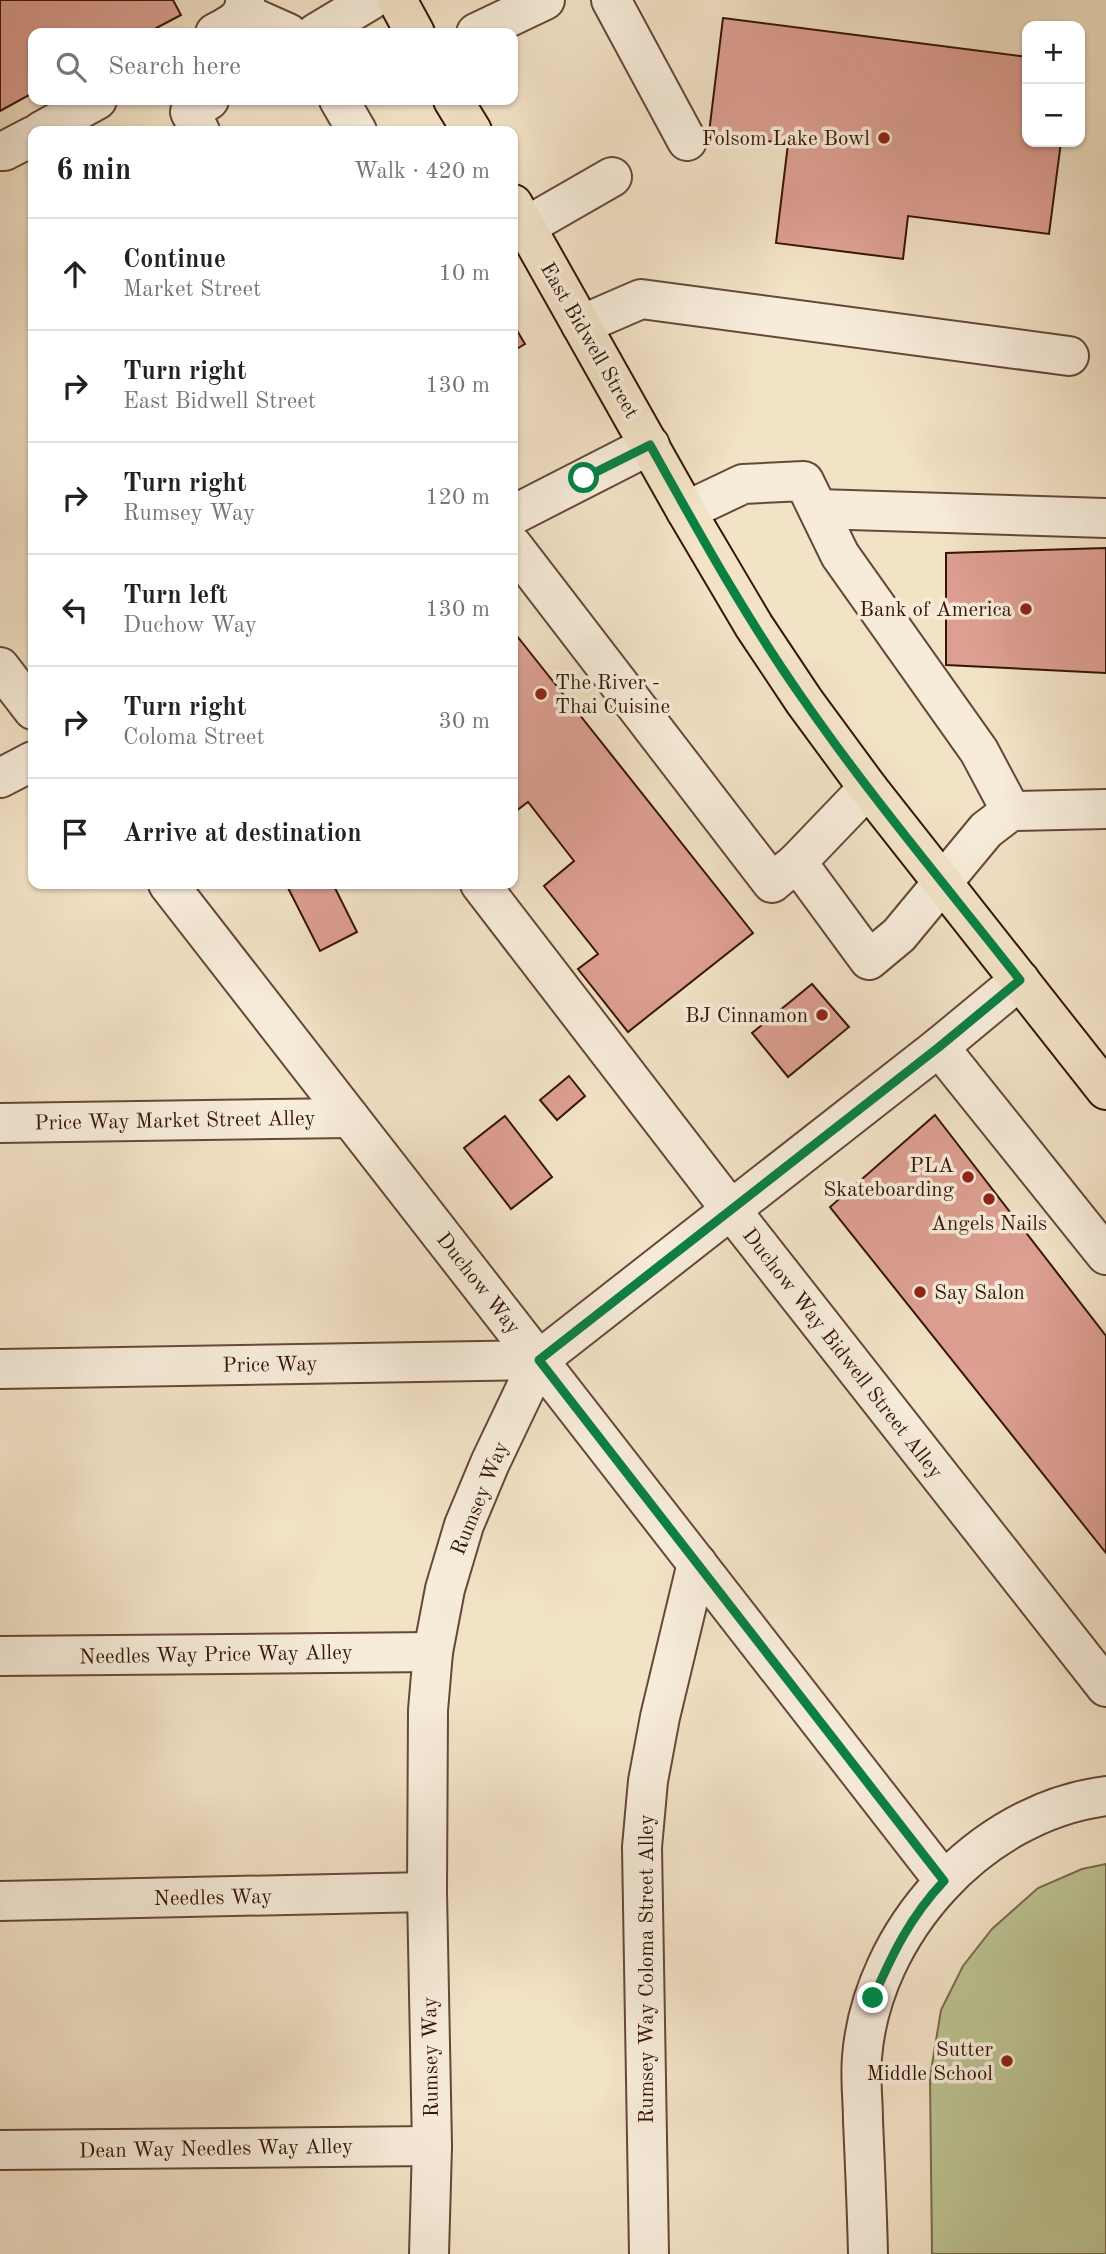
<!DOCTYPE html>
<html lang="en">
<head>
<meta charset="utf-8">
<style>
	body { margin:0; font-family:"Old Standard TT",serif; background:#f6f6f6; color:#222 }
	.controls { position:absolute; right:21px; top:21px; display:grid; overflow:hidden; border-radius:14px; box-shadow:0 2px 5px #0004 }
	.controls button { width:63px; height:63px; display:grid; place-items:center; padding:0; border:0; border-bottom:2px solid #e0e0e0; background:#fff; color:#222; font:35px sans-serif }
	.stop { position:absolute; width:21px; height:21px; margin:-16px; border:5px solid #0b8043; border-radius:50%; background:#fff }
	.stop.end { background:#0b8043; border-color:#fff; box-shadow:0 2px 7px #0008 }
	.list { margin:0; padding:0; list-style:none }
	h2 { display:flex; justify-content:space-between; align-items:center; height:91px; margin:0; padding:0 28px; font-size:30px }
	h2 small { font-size:23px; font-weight:400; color:#767676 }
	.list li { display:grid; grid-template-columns:46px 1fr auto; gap:21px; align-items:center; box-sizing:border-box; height:112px; padding:0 28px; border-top:2px solid #e0e0e0 }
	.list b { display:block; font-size:26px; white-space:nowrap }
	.list p { margin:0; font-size:23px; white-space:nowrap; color:#767676 }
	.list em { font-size:23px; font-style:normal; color:#767676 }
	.icon { flex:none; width:38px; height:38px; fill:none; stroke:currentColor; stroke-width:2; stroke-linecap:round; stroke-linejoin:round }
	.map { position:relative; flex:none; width:1106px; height:2254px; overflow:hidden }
	.search { position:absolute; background:#fff; box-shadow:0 2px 5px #0004; left:28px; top:28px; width:490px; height:77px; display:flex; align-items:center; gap:18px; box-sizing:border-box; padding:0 24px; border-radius:14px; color:#767676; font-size:26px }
	.panel { position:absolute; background:#fff; box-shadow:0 2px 5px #0004; left:28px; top:126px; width:490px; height:763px; border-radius:14px }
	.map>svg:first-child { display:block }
	.green { fill:#bdc393; stroke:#7a6c4d; stroke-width:2 }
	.building { fill:#dd9f92; stroke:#371507; stroke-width:2 }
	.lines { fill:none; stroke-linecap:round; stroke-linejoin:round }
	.minor-casing { stroke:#664837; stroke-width:42 }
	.major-casing { stroke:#371507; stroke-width:42 }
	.minor { stroke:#f7ecda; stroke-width:38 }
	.major { stroke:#f2e2c6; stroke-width:38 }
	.route { stroke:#0b8043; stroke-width:9 }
	.poi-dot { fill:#8f2418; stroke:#f7ecda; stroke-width:2.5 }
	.labels { text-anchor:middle; stroke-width:7; stroke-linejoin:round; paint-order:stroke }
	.poi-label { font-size:21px; fill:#371507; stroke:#f7ecda; text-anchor:end }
	.street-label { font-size:21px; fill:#371507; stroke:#f7ecda }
</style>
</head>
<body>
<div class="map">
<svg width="1106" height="2254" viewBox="0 0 1106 2254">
	<rect width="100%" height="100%" fill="#f2e2c6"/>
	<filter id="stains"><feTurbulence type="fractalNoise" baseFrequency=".00286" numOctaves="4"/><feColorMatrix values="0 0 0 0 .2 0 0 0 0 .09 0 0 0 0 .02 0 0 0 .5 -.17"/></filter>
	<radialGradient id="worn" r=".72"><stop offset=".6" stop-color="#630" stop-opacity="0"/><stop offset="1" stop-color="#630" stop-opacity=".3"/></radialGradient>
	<path class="green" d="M1106,1864V2254H932L930,2077L941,2010L963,1966L992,1929L1038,1888L1082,1869Z"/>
	<g class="building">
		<path d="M0,0H173L181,15L147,33H33V93L0,111Z"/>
		<path d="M723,18L1027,57V142H1061L1049,234L908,216L903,259L776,243L788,144L709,133Z"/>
		<path d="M513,324L525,344L513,351Z"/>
		<path d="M1106,548V673L946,665V553Z"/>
		<path d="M513,631L753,933L628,1032L578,969L598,954L544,886L574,861L528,802L516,811L513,807Z"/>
		<path d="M286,884H333L357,932L320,951Z"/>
		<path d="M812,984L849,1027L788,1077L752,1033Z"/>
		<path d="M569,1076L585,1096L557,1120L540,1100Z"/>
		<path d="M935,1115L1106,1336V1553L830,1207Z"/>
		<path d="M505,1116L552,1177L511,1209L464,1148Z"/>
	</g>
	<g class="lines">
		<defs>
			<g id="minor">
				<path d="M611,0L687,141"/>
				<path d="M243,13L288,33"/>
				<path d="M215,33C230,25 246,18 245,0"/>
				<path d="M316,33L371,0"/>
				<path d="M476,33L545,0"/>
				<path d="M339,100L357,131"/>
				<path d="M41,131L97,100"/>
				<path d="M200,131L190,112L209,100"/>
				<path d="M0,151H4L33,136"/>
				<path d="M525,227L612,177"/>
				<path d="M581,325L641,299L1069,356"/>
				<path d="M818,509L1106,518"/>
				<path d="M686,511L743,484L804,481L840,555L979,751L1011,811"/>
				<path d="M513,515L650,445"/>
				<path d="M513,546L772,883L797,862L869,960L899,935L986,830L1011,811L1106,809"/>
				<path d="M0,667L33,710"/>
				<path d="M0,778L33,761"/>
				<path d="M797,862L868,788"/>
				<path d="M168,884L944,1881"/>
				<path d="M480,884L731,1210L1106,1687"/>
				<path d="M939,1047L1106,1255"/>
				<path d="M0,1123L350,1118"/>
				<path d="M0,1369L539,1360"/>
				<path d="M0,1656L433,1652"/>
				<path d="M0,1901L427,1892"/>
				<path d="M0,2150L432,2146"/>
				<path d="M429,2254L432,2146L427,1892L428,1710L433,1652L445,1589L464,1525L490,1463L539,1360L939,1047L1020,980"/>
				<path d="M649,2254L642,1847L648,1781L660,1717L697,1563"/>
				<path d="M868,2254C867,2210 865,2165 863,2121C863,2100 860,2078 862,2057C872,1932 980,1812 1106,1796"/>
			</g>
			<g id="major">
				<path d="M397,0L415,33"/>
				<path d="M453,100L472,131"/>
				<path d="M513,204L686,511L754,626L804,701L868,788L1106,1090"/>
			</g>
		</defs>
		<use href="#minor" class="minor-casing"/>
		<use href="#major" class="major-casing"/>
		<use href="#minor" class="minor"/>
		<use href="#major" class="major"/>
	</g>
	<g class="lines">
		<path class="route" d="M584,478L650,445C698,531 746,618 803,699C870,796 947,887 1020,980L939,1047L539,1360L944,1881C910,1917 893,1953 873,1998"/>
	</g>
	<g class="poi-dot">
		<circle cx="884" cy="138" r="7"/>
		<circle cx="1026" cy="609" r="7"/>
		<circle cx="541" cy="694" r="7"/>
		<circle cx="822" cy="1015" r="7"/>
		<circle cx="968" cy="1177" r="7"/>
		<circle cx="989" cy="1199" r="7"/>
		<circle cx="920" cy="1292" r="7"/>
		<circle cx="1007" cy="2061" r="7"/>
	</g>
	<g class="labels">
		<g class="poi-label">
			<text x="870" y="145">Folsom Lake Bowl</text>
			<text x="1012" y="616">Bank of America</text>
			<text x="555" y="689" text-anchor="start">The River -<tspan x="555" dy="24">Thai Cuisine</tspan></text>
			<text x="808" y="1022">BJ Cinnamon</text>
			<text x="954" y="1172">PLA<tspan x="954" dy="24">Skateboarding</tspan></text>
			<text x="989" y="1230" text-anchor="middle">Angels Nails</text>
			<text x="934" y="1299" text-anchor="start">Say Salon</text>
			<text x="993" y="2056">Sutter<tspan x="993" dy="24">Middle School</tspan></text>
		</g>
		<g class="street-label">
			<text transform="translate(590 340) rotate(60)" y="7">East Bidwell Street</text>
			<text transform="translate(175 1120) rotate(-1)" y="7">Price Way Market Street Alley</text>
			<text transform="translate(479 1283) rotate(52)" y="7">Duchow Way</text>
			<text transform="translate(843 1353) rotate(52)" y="7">Duchow Way Bidwell Street Alley</text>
			<text transform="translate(270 1364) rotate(-1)" y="7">Price Way</text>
			<text transform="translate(479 1498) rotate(-68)" y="7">Rumsey Way</text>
			<text transform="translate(216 1654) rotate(-1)" y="7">Needles Way Price Way Alley</text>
			<text transform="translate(213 1897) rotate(-1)" y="7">Needles Way</text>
			<text transform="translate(646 1969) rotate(-90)" y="7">Rumsey Way Coloma Street Alley</text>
			<text transform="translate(430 2057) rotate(-91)" y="7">Rumsey Way</text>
			<text transform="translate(216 2148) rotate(-1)" y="7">Dean Way Needles Way Alley</text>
		</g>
	</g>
	<rect width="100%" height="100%" filter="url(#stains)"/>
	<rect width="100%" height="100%" fill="url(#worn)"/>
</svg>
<div class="controls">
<button>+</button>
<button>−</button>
</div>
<div class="stop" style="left:584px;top:478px"></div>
<div class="stop end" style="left:873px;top:1998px"></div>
<div class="search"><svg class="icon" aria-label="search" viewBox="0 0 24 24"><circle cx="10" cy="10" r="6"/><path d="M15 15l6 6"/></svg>Search here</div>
<section class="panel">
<h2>6 min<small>Walk · 420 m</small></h2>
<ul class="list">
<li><svg class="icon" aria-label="ahead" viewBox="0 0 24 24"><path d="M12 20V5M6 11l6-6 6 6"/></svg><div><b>Continue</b><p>Market Street</p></div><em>10 m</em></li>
<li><svg class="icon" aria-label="right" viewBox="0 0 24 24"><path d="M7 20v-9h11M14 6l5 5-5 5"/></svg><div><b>Turn right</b><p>East Bidwell Street</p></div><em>130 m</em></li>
<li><svg class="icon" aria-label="right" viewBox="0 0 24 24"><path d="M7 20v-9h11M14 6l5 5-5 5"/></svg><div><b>Turn right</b><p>Rumsey Way</p></div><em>120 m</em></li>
<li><svg class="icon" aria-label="left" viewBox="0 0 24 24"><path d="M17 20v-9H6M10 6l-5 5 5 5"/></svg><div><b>Turn left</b><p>Duchow Way</p></div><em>130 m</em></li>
<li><svg class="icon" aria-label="right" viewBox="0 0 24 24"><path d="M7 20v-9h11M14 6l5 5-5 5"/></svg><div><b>Turn right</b><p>Coloma Street</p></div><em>30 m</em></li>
<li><svg class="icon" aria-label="arrive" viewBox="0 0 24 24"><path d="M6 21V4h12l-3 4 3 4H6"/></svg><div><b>Arrive at destination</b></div></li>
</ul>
</section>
</div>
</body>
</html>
